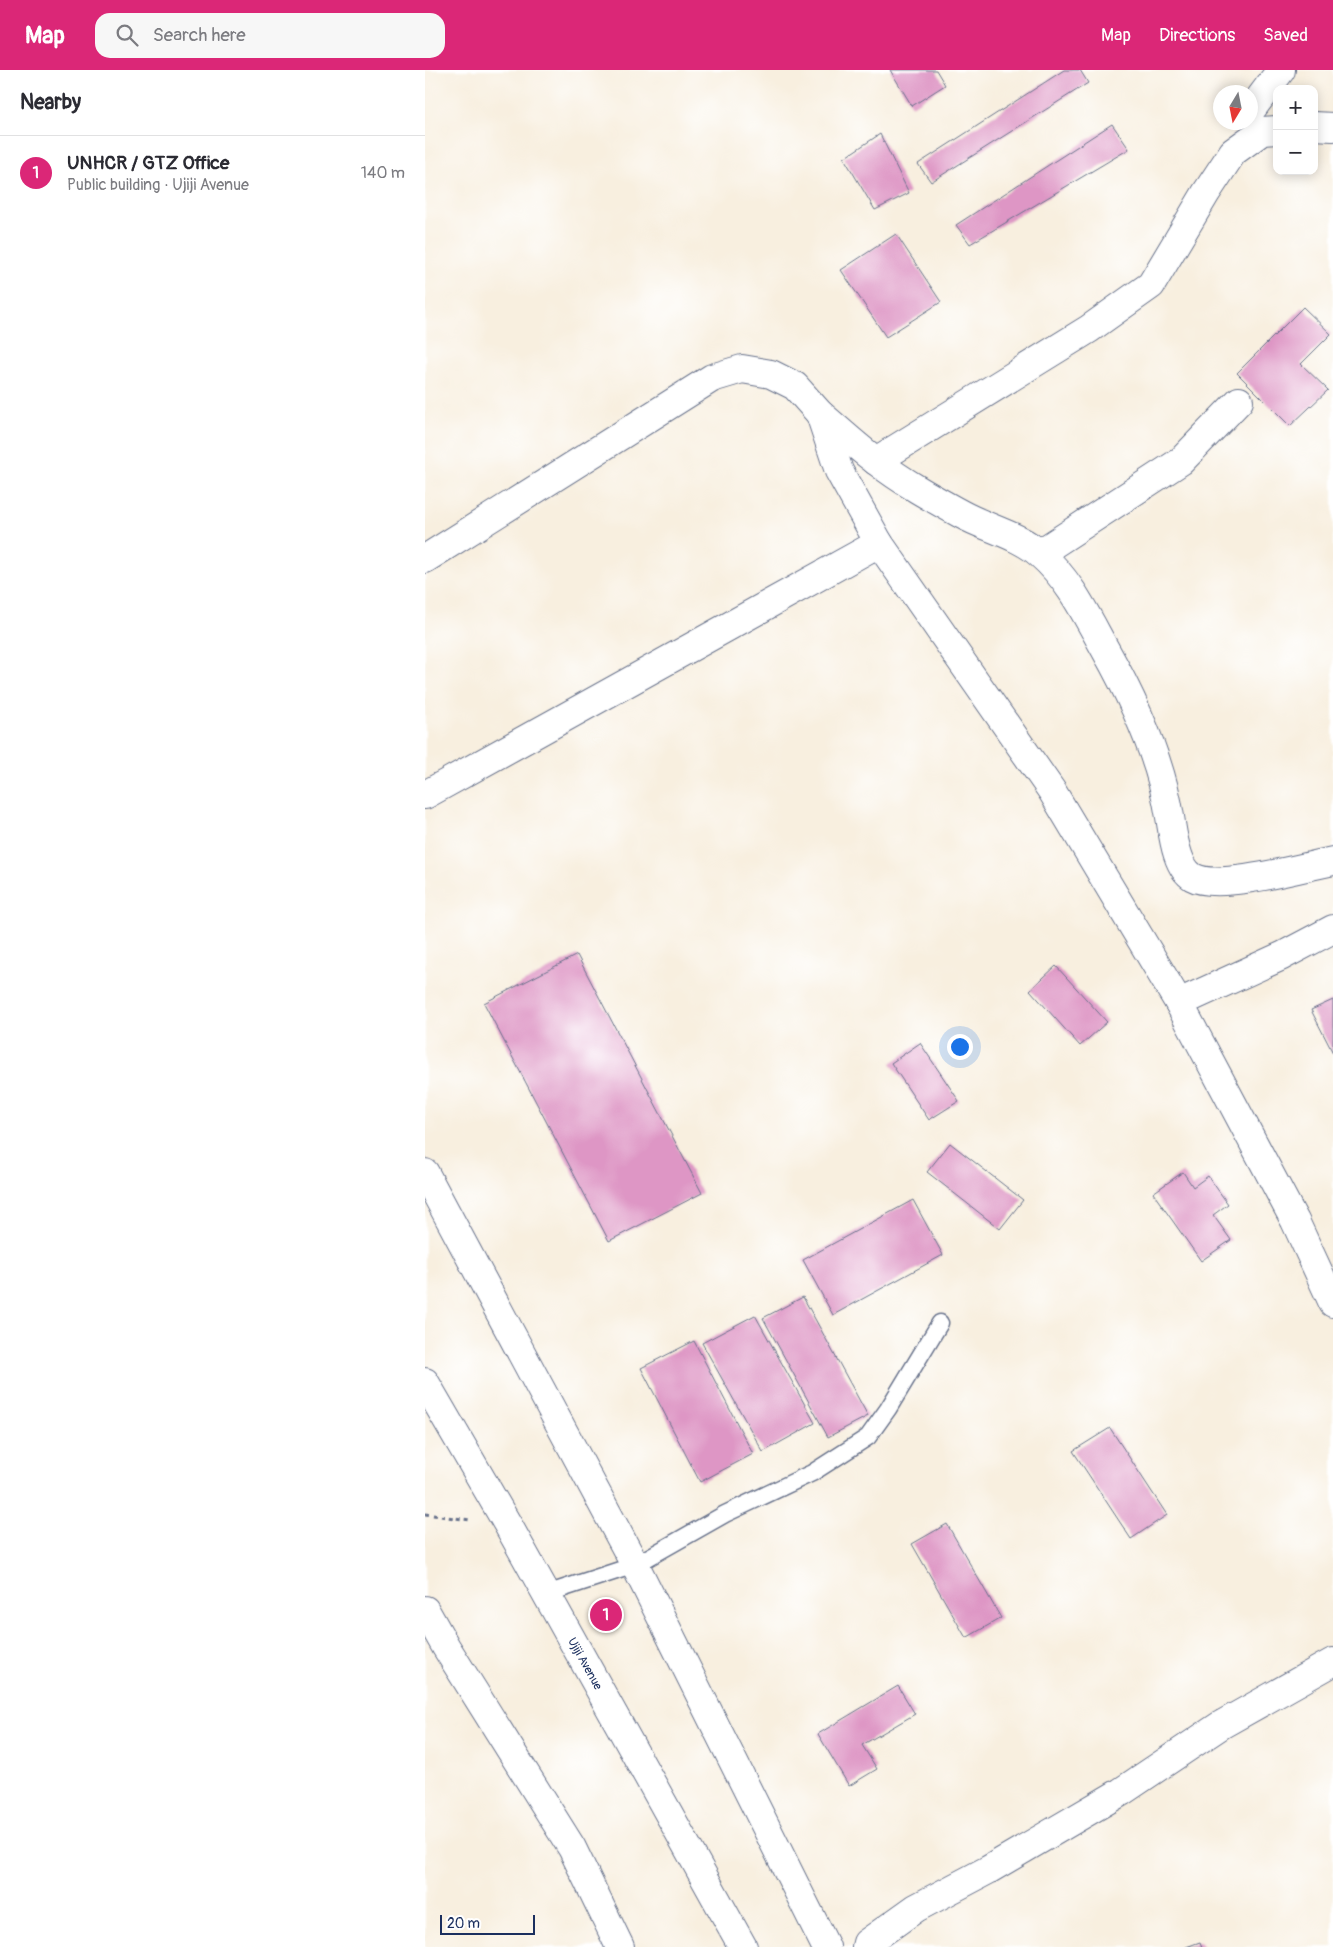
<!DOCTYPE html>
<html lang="en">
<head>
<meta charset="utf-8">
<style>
	body { margin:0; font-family:Pangolin,sans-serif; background:#f7f7f7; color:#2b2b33 }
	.controls { position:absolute; right:15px; top:15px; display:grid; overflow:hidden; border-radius:10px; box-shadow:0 2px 12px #0003 }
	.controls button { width:45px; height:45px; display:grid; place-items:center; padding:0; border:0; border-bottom:1px solid #e1e1e2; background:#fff; color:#2b2b33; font:25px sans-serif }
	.compass { position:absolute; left:788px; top:15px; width:45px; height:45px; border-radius:50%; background:#fff; box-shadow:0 2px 12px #0003; rotate:190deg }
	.scale { position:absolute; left:15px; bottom:12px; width:95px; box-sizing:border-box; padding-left:5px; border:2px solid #1b2f5e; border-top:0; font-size:14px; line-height:18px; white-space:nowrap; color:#1b2f5e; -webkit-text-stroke:4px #fff; paint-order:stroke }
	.you { position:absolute; left:534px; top:976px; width:18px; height:18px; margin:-12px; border:4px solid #fff; border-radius:50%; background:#1a73e8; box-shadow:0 0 0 8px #1a73e833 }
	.badge { display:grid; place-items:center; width:32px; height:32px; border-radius:50%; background:#db2777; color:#fff; font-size:16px; font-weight:700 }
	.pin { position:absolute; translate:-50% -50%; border:2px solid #fff; box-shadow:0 1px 5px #0006 }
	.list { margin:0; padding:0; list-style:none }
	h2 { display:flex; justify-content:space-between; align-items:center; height:65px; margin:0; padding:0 20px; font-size:21px }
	h2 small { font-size:16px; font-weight:400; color:#7c7c81 }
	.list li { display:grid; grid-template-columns:32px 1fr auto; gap:15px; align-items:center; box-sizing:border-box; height:75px; padding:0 20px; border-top:1px solid #e1e1e2 }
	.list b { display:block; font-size:19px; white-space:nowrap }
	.list p { margin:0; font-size:16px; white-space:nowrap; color:#7c7c81 }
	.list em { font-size:16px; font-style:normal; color:#7c7c81 }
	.icon { flex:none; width:28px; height:28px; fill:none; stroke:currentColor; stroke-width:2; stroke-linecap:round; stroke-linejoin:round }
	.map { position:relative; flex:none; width:908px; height:1877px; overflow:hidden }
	header { display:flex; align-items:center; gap:30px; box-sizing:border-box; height:70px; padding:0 25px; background:#db2777; color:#fff }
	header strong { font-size:24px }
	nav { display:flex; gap:28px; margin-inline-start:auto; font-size:18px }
	.search { width:350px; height:45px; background:#f7f7f7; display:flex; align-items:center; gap:12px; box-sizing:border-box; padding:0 18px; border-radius:15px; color:#7c7c81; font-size:19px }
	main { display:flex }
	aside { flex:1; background:#fff }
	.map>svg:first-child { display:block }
	.building { fill:#de96c5 }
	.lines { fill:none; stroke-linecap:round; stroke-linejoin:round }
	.service-casing { stroke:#68728b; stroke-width:19 }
	.minor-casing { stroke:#68728b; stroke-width:30 }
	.tertiary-casing { stroke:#68728b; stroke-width:30 }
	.path { stroke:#68728b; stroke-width:3; stroke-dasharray:4 4; stroke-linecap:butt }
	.service { stroke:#fff; stroke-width:16 }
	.minor { stroke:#fff; stroke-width:28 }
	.tertiary { stroke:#fff; stroke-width:28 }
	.labels { text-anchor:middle; stroke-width:4; stroke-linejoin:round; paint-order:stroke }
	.street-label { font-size:12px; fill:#1b2f5e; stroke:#fff }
</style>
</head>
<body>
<header>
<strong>Map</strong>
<div class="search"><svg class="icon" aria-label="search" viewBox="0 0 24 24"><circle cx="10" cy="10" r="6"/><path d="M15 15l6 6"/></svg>Search here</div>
<nav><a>Map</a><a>Directions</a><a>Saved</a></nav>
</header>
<main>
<aside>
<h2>Nearby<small></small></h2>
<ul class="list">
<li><span class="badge">1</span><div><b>UNHCR / GTZ Office</b><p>Public building · Ujiji Avenue</p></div><em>140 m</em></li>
</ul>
</aside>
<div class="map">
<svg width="908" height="1877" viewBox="0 0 908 1877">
	<rect width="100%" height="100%" fill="#fff"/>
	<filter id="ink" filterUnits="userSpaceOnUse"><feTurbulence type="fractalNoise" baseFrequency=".02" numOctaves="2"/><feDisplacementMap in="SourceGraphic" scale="10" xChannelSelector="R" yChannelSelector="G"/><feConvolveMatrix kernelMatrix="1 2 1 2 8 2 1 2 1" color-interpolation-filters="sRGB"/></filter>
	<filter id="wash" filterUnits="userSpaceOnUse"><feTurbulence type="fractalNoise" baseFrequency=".0096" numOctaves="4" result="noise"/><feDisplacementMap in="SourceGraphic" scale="20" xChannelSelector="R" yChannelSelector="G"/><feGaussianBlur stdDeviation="1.12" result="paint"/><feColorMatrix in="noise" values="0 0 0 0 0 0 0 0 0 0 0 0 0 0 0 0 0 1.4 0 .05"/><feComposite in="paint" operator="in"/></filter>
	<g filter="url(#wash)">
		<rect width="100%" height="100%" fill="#f8efdf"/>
		<g id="blocks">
			<g class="building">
				<path d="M465,0H511L520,15L487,36Z"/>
				<path d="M639,0H655L663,13L506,112L493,94Z"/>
				<path d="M687,54L704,79L545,174L531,155Z"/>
				<path d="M455,64L484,123L450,140L419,88Z"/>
				<path d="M471,164L516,232L461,267L416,200Z"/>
				<path d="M878,237L906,264L876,294L903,320L865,356L812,303Z"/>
				<path d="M152,885L277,1123L184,1171L59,933Z"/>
				<path d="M631,896L682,952L655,976L605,920Z"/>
				<path d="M908,930V983L886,940Z"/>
				<path d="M495,973L534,1031L504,1050L466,993Z"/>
				<path d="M525,1073L598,1130L575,1159L502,1102Z"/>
				<path d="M758,1102L768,1117L783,1106L803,1134L788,1145L806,1170L776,1191L728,1123Z"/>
				<path d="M488,1130L518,1185L408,1245L378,1190Z"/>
				<path d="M378,1227L443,1346L403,1367L338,1248Z"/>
				<path d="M330,1245L390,1353L338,1382L277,1273Z"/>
				<path d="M269,1271L328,1384L275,1412L216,1298Z"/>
				<path d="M685,1358L742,1445L706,1469L648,1381Z"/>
				<path d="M522,1454L576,1548L541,1568L487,1474Z"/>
				<path d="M473,1616L490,1644L437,1675L452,1699L424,1716L393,1664Z"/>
				<path d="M775,1872L777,1877H761Z"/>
			</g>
		</g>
	</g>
	<g filter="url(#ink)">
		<use href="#blocks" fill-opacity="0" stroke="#68728b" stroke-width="1"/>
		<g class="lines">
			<defs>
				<path id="service" d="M121,1524L210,1495L300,1444L387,1403L443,1367L463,1339L515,1253"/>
				<g id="minor">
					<path d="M826,40L856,0"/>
					<path d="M889,56L908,57"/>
					<path d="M395,344C414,360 432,377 451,391C478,412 507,428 536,444C561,458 594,465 615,484C645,510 661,545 680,579C708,629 736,690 745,747C748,764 751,797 768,807C793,821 878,797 908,791"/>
					<path d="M451,391L664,259L726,215L781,123L808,82L837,61L852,60"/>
					<path d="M615,483L756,391L814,331"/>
					<path d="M0,489L287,308L317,299L346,304L370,316L395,344L414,401L454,473L627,721L754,933L870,1151L908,1233"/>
					<path d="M0,725L454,473"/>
					<path d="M754,933L857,886L908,859"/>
					<path d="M0,1103L210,1495L401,1877"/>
					<path d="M0,1540L21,1577L147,1778L195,1877"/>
					<path d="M441,1877L442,1873L491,1838L563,1800L696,1722L796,1655L908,1592"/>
				</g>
				<g id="tertiary">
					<path id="s1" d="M0,1312L83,1455L318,1877"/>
				</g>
			</defs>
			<use href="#service" class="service-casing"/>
			<use href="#minor" class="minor-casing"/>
			<use href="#tertiary" class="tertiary-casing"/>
			<path class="path" d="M0,1444L45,1450"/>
			<use href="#service" class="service"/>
			<use href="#minor" class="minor"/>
			<use href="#tertiary" class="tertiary"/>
		</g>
	</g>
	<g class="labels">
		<g class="street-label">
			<text dy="4" stroke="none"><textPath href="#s1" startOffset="324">Ujiji Avenue</textPath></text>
		</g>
	</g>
</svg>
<div class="controls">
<button>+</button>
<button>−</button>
</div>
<svg class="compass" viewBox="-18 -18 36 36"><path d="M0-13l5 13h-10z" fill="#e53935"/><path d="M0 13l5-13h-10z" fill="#7c7c81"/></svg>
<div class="scale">20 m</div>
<div class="you"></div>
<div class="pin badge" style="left:181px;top:1545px">1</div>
</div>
</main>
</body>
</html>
